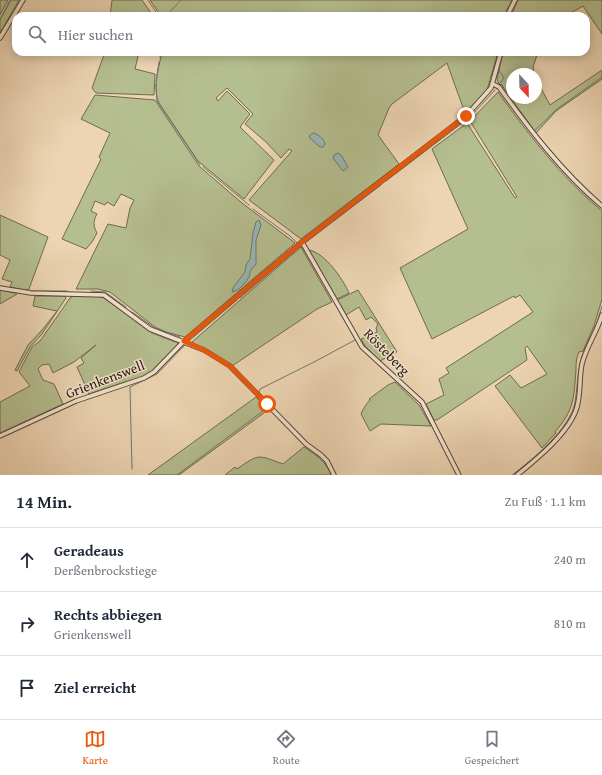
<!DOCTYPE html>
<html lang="de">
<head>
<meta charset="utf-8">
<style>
	body { margin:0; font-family:"Gentium Book Plus",serif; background:#f6f6f7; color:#1f2937 }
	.compass { position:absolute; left:506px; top:68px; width:36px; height:36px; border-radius:50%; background:#fff; box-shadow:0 2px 10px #0003; rotate:158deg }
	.stop { position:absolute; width:12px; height:12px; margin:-9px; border:3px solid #ea580c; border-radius:50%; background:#fff }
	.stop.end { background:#ea580c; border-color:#fff; box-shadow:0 1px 4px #0008 }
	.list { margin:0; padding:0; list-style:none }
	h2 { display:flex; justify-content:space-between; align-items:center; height:52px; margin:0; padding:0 16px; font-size:17px }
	h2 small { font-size:13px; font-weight:400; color:#747a83 }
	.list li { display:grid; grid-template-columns:26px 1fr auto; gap:12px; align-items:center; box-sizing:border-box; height:64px; padding:0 16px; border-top:1px solid #e0e1e3 }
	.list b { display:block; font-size:15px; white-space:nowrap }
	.list p { margin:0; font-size:13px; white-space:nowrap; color:#747a83 }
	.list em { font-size:13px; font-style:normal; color:#747a83 }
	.icon { flex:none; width:22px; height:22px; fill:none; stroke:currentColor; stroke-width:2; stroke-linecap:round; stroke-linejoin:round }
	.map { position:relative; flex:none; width:602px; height:475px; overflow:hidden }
	.search { position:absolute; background:#fff; box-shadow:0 2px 10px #0003; left:12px; right:12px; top:12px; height:44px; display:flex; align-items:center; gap:10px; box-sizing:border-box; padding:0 14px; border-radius:12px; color:#747a83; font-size:15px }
	.sheet { height:244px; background:#fff }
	nav { display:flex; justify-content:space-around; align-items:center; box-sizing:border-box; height:56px; border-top:1px solid #e0e1e3; background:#fff; font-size:11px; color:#747a83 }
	nav a { display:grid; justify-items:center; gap:2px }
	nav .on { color:#ea580c }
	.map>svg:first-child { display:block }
	.green { fill:#b5be8f; stroke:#6e6a50 }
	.water { fill:#9bb7b5; stroke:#6d7773 }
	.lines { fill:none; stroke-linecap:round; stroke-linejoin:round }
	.stream { stroke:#6d7773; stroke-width:1 }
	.minor-casing { stroke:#594639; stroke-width:5.5 }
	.minor { stroke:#f3e4ce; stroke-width:3.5 }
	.route { stroke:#ea580c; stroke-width:5 }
	.labels { text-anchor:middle; stroke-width:3; stroke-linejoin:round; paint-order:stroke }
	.street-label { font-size:14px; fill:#281710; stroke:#f3e4ce }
</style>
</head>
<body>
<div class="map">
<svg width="602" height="475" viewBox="0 0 602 475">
	<rect width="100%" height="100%" fill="#edd5b3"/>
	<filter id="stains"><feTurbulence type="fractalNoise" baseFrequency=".005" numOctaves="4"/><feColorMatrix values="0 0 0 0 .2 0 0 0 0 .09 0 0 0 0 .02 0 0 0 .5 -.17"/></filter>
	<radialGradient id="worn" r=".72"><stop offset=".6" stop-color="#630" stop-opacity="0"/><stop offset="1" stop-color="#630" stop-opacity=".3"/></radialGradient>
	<g class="green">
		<path d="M0,0H8L0,15Z"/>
		<path d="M11,0H19L0,33V20Z"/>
		<path d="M112,0H142L153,16H110Z"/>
		<path d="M150,0H512L504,16H161Z"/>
		<path d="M518,0H602V34L583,6L565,16H511Z"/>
		<path d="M105,52H139L135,69L155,74L154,95L96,93L92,88Z"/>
		<path d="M162,52H498L487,90L465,113L447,63L392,104L389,108L378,135L399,164L301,239L249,200L292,151L289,149L281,158L266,142L245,124L253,114L227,88L216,98L218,101L227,91L250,114L240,127L274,160L244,199L198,161L159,103C152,90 159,66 162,52Z"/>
		<path d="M503,52H538L533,67L534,74H512V98H536V79L550,105L602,70V79L556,111L536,133L501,84L500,85L497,80Z"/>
		<path d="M498,92C529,135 561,177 602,211V299L594,326L583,351L579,352C576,359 576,363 576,370C574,398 574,410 555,432L556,433L542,448L495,386L510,375L521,388L547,374L527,346L525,348L527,360L437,420H434L426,404L444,395L439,379L449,373L446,368L533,312L520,295L515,298L514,296L432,339L400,268L468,229L432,149L467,123L515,198L517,197L470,121Z"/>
		<path d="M95,95L155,100L199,166L242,203L295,243L185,337L166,332L155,327L110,292L98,289H76L108,224L126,228L130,208L134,200L121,194L114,206L107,202L105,205L95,201L91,211L97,214C93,221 93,226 97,233L92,242L86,249L62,239L101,159L99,157L110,133L81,119Z"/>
		<path d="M0,215L48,237L29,289L25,290L10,287L12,282L2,279L10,260L0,255Z"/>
		<path d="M301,247L332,302L317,309L232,366L192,342Z"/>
		<path d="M309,250C325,253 343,279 349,293L337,299Z"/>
		<path d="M0,290L15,293L17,294L0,304Z"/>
		<path d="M358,290L397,352L380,361L365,346L361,339L377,332L376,328L378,324L371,317L366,320L359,307L346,315L337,300Z"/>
		<path d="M35,296H65L66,298L42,334L30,347L17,371L15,370L28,345L42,330L57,311L33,306Z"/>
		<path d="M73,296H98L104,298L152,333L178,343V345C163,361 149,380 125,382L89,394L77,367L84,363L81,358L96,345L74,362L53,373L49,364L42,365L38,369L43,380L54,384L63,404L0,433V402L30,386L19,372L32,347L40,341L70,298Z"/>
		<path d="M395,382L419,405L431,426L381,424L370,431L361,414C363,409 366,404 370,400L369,399L388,385Z"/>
		<path d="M256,397L268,410L179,475H148Z"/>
		<path d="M304,447C316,455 326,461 331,475H225L235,467L237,469C260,453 258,455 283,464Z"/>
	</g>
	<g class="water">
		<path d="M313,133C318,134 324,139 325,144L323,147H320L310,138L309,136Z"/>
		<path d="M338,153L341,155L348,167L343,171L333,158L334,155Z"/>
		<path d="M259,220L261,225L256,240V264L250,271C251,279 239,291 232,292L233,288L245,272L246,265L250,259L253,233L256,222Z"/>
	</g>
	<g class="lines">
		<g class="stream">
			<path d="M148,0L158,15"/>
			<path d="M166,16L181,0"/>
			<path d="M0,19L10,0"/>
			<path d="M160,58L161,52"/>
			<path d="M499,70L504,78L500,83"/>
			<path d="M156,81L159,62"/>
			<path d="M156,84L157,101L200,165"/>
			<path d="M504,91L531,127"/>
			<path d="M470,117L495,90"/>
			<path d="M534,131L557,109L602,77"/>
			<path d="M203,167L249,205"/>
			<path d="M386,181L465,121"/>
			<path d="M253,209L290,236L297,243"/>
			<path d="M306,242L381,185"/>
			<path d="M27,291H67"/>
			<path d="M91,291L105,292L126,307"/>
			<path d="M240,298L301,246"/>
			<path d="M132,312L155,328L180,337"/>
			<path d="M596,326L602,306"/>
			<path d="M189,341L237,300"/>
			<path d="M269,404L259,392L260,389L316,361L355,340"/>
			<path d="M132,469L130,387L157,374L185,345"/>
			<path d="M177,475L267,408"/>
			<path d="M512,475C532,460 571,428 575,402C578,384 577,368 584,351"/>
		</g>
		<defs>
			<g id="minor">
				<path d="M507,16L515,0"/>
				<path d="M0,38L23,0"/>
				<path d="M493,84L499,87C530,130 562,172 602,206"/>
				<path d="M302,242L362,347L422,402L459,475"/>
				<path d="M0,288L31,293L104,295L150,329L204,350L230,366L306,444L321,455L327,461L334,475"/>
				<path d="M0,436L76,401L144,378L154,372L184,341L297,246L466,116L491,88L501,52"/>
				<path d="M517,475C537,459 570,432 577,407C581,393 579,378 582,364C586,347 597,332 602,315"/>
			</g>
		</defs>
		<use href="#minor" class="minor-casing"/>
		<use href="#minor" class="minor"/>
	</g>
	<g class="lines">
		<path class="route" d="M267,404L230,366L204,350L184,341L302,242L466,116"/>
	</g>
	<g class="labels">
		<g class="street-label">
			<text transform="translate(387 352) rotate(46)" y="5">Rösteberg</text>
			<text transform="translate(105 379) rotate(-21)" y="5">Grienkenswell</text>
		</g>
	</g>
	<rect width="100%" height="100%" filter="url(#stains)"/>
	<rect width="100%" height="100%" fill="url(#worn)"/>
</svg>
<svg class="compass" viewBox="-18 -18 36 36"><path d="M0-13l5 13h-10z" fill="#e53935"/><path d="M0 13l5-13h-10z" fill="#747a83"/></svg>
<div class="stop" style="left:267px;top:404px"></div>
<div class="stop end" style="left:466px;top:116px"></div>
<div class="search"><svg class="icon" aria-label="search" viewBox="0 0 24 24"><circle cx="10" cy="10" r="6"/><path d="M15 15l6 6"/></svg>Hier suchen</div>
</div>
<section class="sheet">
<h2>14 Min.<small>Zu Fuß · 1.1 km</small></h2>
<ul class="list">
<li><svg class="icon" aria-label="ahead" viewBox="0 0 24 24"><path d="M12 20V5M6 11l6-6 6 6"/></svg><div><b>Geradeaus</b><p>Derßenbrockstiege</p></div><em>240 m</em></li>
<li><svg class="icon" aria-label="right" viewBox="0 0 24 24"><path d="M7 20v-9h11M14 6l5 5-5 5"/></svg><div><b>Rechts abbiegen</b><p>Grienkenswell</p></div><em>810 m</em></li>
<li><svg class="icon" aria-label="arrive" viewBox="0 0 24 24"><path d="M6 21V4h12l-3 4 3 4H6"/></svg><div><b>Ziel erreicht</b></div></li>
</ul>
</section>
<nav>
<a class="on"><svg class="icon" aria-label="map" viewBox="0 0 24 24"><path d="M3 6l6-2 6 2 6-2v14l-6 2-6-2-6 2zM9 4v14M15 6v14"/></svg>Karte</a>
<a><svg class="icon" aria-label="directions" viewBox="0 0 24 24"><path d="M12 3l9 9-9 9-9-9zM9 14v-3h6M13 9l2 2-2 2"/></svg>Route</a>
<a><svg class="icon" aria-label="saved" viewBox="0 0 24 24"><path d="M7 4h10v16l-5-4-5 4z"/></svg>Gespeichert</a>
</nav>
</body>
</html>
